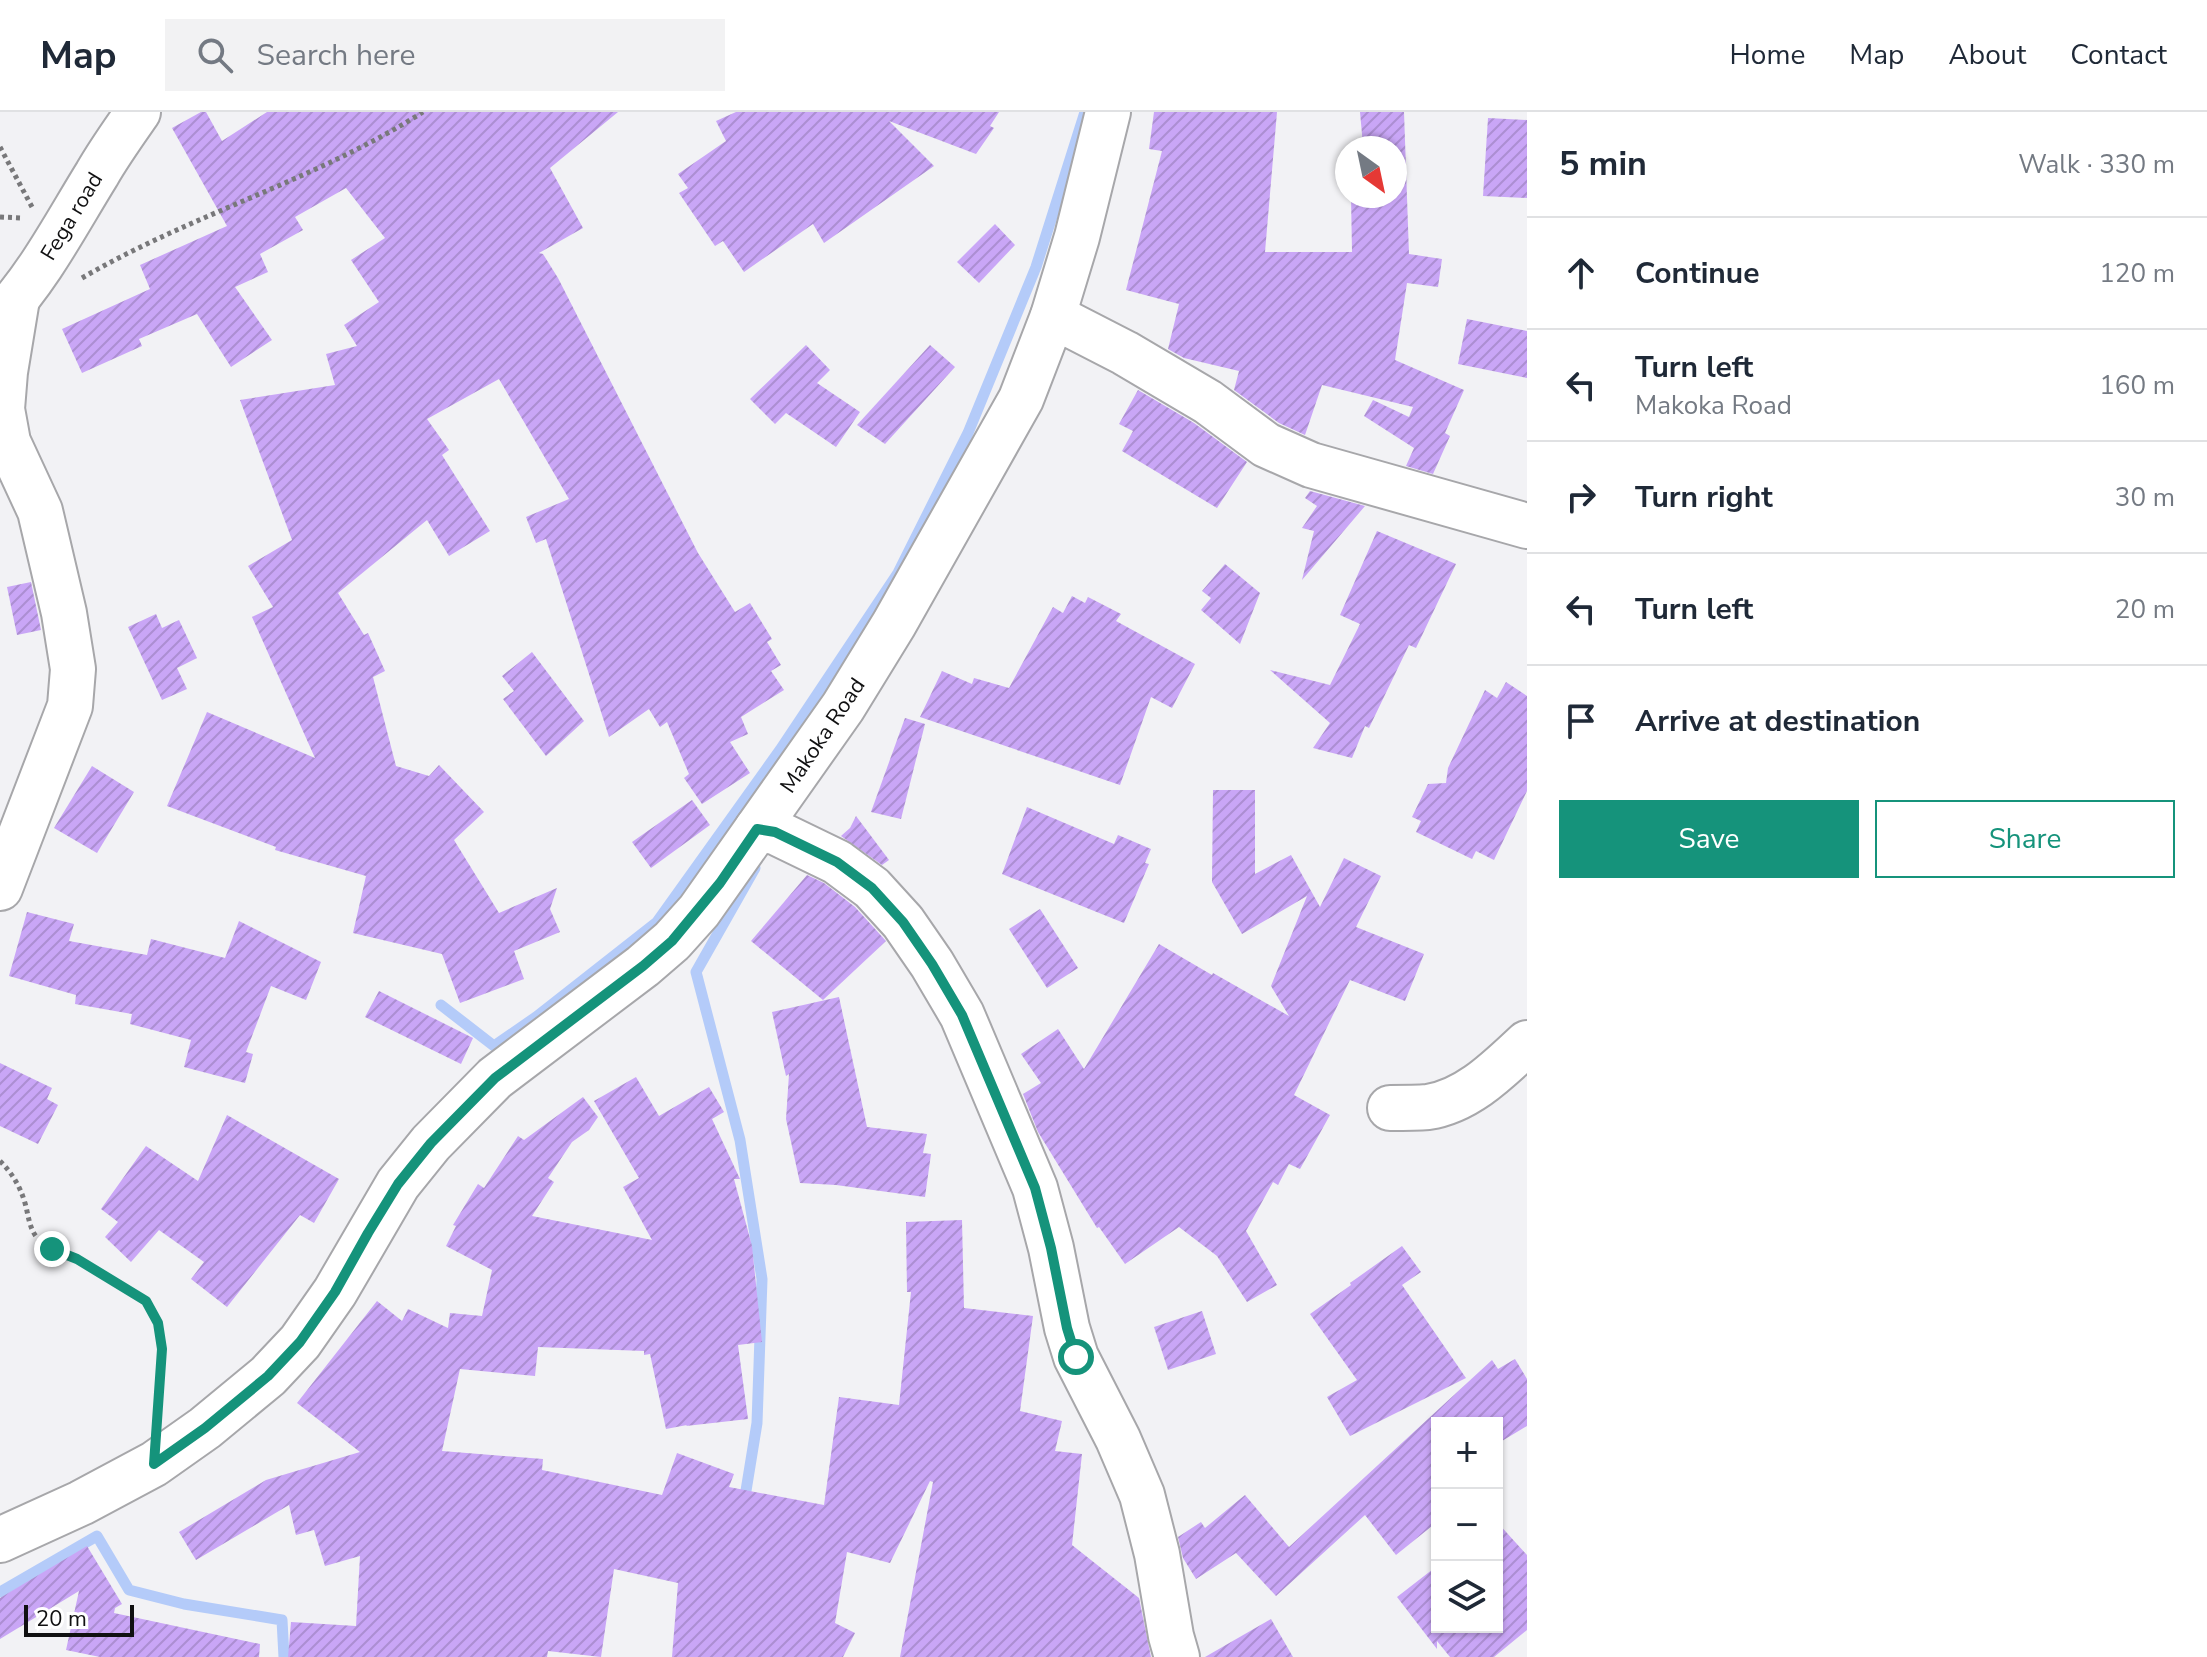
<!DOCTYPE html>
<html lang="en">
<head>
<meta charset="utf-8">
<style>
	body { margin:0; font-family:"Nunito Sans",sans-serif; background:#f2f2f3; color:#1f2937 }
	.controls { position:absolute; right:24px; bottom:24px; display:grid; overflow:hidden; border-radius:0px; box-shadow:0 2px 6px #0004 }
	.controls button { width:72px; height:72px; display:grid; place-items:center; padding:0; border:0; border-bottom:2px solid #e0e1e3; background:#fff; color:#1f2937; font:40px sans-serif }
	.compass { position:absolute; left:1335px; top:24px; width:72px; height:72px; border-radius:50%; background:#fff; box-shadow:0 2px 6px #0004; rotate:147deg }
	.scale { position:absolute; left:24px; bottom:20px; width:110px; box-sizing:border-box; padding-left:8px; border:4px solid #101011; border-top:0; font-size:22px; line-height:28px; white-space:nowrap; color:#101011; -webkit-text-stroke:6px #fff; paint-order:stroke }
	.stop { position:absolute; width:24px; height:24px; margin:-18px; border:6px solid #15937b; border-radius:50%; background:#fff }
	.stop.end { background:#15937b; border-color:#fff; box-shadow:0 2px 8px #0008 }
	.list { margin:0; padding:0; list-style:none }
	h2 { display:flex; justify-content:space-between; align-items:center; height:104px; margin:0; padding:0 32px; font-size:34px }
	h2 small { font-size:26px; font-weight:400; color:#747a83 }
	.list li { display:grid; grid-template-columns:52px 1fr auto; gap:24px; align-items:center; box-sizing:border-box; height:112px; padding:0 32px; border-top:2px solid #e0e1e3 }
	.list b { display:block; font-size:30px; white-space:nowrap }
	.list p { margin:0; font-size:26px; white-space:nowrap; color:#747a83 }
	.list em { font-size:26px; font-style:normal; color:#747a83 }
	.actions { display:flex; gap:16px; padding:24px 32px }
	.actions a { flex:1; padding:18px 0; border:2px solid #15937b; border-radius:0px; text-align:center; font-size:28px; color:#15937b }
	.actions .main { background:#15937b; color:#fff }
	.icon { flex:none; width:44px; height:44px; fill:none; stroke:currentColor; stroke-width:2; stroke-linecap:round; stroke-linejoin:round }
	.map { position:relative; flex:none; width:1527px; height:1545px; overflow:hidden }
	header { display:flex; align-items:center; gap:48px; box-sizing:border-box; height:112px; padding:0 40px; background:#fff; border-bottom:2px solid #e0e1e3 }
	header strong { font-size:38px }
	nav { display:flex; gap:44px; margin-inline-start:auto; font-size:28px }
	.search { width:560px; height:72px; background:#f2f2f3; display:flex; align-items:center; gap:20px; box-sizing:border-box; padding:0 28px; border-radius:0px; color:#747a83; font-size:30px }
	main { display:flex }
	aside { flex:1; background:#fff }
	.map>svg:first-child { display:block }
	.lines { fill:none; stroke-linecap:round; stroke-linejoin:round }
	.stream { stroke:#b4cbf9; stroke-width:11 }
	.building { fill:url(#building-hatch) }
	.minor-casing { stroke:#a7a7aa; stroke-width:48 }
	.path { stroke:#78787a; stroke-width:5; stroke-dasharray:4 4; stroke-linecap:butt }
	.minor { stroke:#fff; stroke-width:44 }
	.route { stroke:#15937b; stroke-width:10 }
	.labels { text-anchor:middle; stroke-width:7; stroke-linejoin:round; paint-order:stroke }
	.street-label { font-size:22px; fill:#101011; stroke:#fff }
</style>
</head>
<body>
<header>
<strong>Map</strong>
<div class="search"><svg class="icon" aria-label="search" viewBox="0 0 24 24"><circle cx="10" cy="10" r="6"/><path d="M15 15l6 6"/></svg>Search here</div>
<nav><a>Home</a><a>Map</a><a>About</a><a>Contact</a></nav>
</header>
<main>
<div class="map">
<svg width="1527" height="1545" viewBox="0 0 1527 1545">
	<defs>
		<pattern id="building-hatch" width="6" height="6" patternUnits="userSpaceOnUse" patternTransform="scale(2)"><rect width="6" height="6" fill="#c9a6f6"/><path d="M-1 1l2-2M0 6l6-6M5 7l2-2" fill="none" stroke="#ac8ed2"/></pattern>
	</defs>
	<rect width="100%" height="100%" fill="#f2f2f5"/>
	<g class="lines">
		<g class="stream">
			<path d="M441,893L494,934L536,905L657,810L780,638L898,461L968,321L1036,155L1085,0"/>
			<path d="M744,1391L757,1311L762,1167L740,1028L696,860L755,756"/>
			<path d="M0,1480L97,1424L129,1478L184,1492L282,1508L284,1545"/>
		</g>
	</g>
	<g class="building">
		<path d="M201,0H206L222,29L267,0H618L550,56L583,116L539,141L543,142L558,166L698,441L735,500L750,491L772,527L767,530L781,553L771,559L784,578L741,605L748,622L730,630L750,661L702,692L684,666L689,662L667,610L660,615L649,597L609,625L546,427L536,431L526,405L569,387L499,267L427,307L449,338L442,343L490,419L449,444L427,408L338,481L364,523L368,521L385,559L373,565L396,654L429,664L439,653L484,700L454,728L499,801L557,776L550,797L560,820L514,839L524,867L460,891L442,842L353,821L366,764L275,738L276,735L167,694L207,600L315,646L252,505L273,495L248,454L292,428L240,288L335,273L326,242L357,234L344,213L379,190L351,148L385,126L346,76L295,105L303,118L260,142L268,160L235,175L272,228L231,255L197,202L139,227L142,234L82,261L62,217L150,177L140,153L227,114L172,16Z"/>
		<path d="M736,0H999L990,14L994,16L976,42L889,9L934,54L824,131L813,112L744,160L723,129L715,134L679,81L688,76L678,62L726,29L716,9Z"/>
		<path d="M1154,0H1277L1265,140H1352L1351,84H1395V36H1350L1349,34L1363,33L1360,0H1404L1409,142L1442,147L1438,175L1407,171L1395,248L1464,278L1445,321L1450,324L1433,362L1406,354L1414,336L1364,304L1373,288L1409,305L1413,295L1322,273L1305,323L1279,311L1234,278L1239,259L1184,246L1168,237L1179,192L1126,178L1162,39L1149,37Z"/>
		<path d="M1488,6L1527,8V86L1483,84Z"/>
		<path d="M995,112L1015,133L979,171L957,150Z"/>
		<path d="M1467,207L1527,219V266L1458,252Z"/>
		<path d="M806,233L830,258L817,271L860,300L836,335L786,301L775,312L750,287Z"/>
		<path d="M930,233L955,255L885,332L857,313Z"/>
		<path d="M1138,278L1194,311L1247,350L1217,396L1122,339L1133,319L1119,312Z"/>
		<path d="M1310,379L1365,394L1302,468L1314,419L1302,416L1317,394L1305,386Z"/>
		<path d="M1377,419L1456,452L1416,536L1409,533L1369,616L1365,614L1352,646L1313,636L1330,611L1270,558L1330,573L1360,512L1340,503Z"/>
		<path d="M1225,452L1260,481L1240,532L1201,498L1211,486L1202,479Z"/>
		<path d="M31,470L41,518L17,523L7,475Z"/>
		<path d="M1072,484L1085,491L1088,485L1121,502L1116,509L1195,552L1172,596L1151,585L1120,673L920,605L942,559L972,572L974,566L1009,576L1053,495L1063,501Z"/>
		<path d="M156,502L162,516L179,508L197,546L177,556L187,577L162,588L128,515Z"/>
		<path d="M532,540L584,609L546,644L503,587L514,579L502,564Z"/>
		<path d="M1506,570L1527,584V679L1494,748L1476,739L1472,747L1416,720L1421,709L1412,705L1428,672L1446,671L1448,656L1485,578L1497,586Z"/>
		<path d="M905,606L925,612L901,707L871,700Z"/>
		<path d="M92,654L134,680L97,741L54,716Z"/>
		<path d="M1213,678H1255V762L1291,743L1320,795L1344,746L1381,764L1356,815L1424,842L1405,889L1350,868L1294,983L1330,1003L1300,1057L1289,1052L1278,1073L1273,1070L1246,1119L1277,1173L1247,1190L1217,1144L1179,1115L1125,1152L1099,1115L1097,1116L1038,1020L1023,982L1041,971L1021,942L1058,917L1084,957L1159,832L1212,863L1213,861L1289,904L1271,874L1307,784L1242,822L1212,770Z"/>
		<path d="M692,688L710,713L651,756L632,730Z"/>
		<path d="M1027,695L1114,732L1118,723L1151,737L1145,751L1149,752L1124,811L1002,762Z"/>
		<path d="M856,704L889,748L882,753L841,724L850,716Z"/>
		<path d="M807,763L824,771L855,795L886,829L823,888L751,829Z"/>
		<path d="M1040,797L1078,856L1047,876L1009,817Z"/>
		<path d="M27,800L74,812L69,829L147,843L151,827L225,846L239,809L321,850L306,888L271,874L246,940L253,942L245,971L184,955L191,928L130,912L132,902L75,892L76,883L9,864Z"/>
		<path d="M379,879L473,926L461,952L365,905Z"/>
		<path d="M839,885L867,1015L927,1022L923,1041L931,1042L925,1085L836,1073L800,1071L786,1007L789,962L786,964L772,900Z"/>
		<path d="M0,951L52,976L47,987L58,993L38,1032L0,1014Z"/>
		<path d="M636,965L659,1004L709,975L724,1000L712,1007L740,1067H734L752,1134L762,1230L738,1233L748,1307L686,1314L687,1313L666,1317L650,1242L644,1243V1239L538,1235L535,1264L460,1257L442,1339L543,1347L542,1358L662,1383L677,1341L734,1362L729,1375L824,1393L839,1285L899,1293L911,1180H907L906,1110L962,1108L964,1196L1033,1204L1020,1299L1062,1309L1055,1339L1082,1342L1072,1433L1139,1486L1151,1545H900L933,1370L930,1369L890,1451L847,1440L835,1511L855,1521L843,1545H672L678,1471L614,1457L601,1545L548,1539L547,1545H288L291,1510L356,1514L360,1444L325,1454L314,1418L296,1423L289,1393L196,1448L179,1420L266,1368L360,1340L297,1291L377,1189L402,1209L408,1197L448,1216L450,1201L482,1204L492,1158L446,1134L456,1114L453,1113L478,1072L484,1076L518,1024L524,1028L583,985L598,1005L589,1018L572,1030L548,1066L554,1070L532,1104L652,1128L623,1075L639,1066L594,989Z"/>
		<path d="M227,1003L339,1067L314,1111L300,1103L227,1195L191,1167L204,1150L159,1118L131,1150L105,1125L118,1110L101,1097L146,1034L198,1069Z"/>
		<path d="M1402,1134L1421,1160L1402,1173L1466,1266L1350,1324L1327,1285L1357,1268L1310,1202L1351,1173L1350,1171Z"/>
		<path d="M1202,1199L1216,1242L1168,1258L1154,1215Z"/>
		<path d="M1515,1247L1527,1267V1314L1497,1332V1311H1437V1410L1396,1443L1365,1403L1276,1484L1236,1441L1196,1467L1183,1446L1178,1425L1201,1410L1205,1416L1245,1383L1289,1435L1492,1248L1498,1257Z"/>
		<path d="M1497,1410L1527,1443V1518L1494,1545H1450L1437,1529V1537L1397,1485L1437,1454V1515H1497Z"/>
		<path d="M87,1434L122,1492L115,1496L114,1501L260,1532L259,1545H100L66,1538L79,1479L0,1527V1486Z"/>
		<path d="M1271,1507L1293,1545H1205Z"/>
	</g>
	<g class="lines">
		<defs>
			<g id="minor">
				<path d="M1053,204L1125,241L1208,290L1266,333L1311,353L1527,414"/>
				<path d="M0,206C40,163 66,112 97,62C109,41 124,20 138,0"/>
				<path d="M757,717L775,720L837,750L872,776L903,810L932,852L962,903L1035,1076L1051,1136L1067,1216L1076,1245L1118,1327L1142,1383L1157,1442L1171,1524L1177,1545"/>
				<path d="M0,776L70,594L73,557L64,501L40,399L8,330L2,297L5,260L17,187"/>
				<path d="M1390,996C1403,996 1416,996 1428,995C1468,989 1499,957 1527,931"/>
				<path d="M0,1428L81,1391L154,1352L205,1316L268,1264L300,1230L335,1180L398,1072L431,1031L495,966L643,854L672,829L699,799L843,595L894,512L1021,287L1053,204L1077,125L1108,0"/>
			</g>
		</defs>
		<use href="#minor" class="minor-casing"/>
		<g class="path">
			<path d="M0,35L32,95"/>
			<path d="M0,105L22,106"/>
			<path d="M82,166C192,102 316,68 423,0"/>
			<path d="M0,1049C12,1061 20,1074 25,1091C29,1105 29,1119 41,1130C52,1139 67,1142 80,1149C100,1160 126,1173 143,1187C172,1210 159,1268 157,1300"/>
		</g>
		<use href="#minor" class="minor"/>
	</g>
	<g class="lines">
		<path class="route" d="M52,1137L77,1147L146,1189L158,1211L162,1237L154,1352L205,1316L268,1264L300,1230L335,1180L368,1121L398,1072L431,1031L495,966L643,854L672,829L720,771L757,717L775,720L837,750L872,776L903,810L932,852L962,903L1035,1076L1051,1136L1067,1216L1076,1245"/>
	</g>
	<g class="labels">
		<g class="street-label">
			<text transform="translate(71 104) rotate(-59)" y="8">Fega road</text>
			<text transform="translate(822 623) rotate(-56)" y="8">Makoka Road</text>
		</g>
	</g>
</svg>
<div class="controls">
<button>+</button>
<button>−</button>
<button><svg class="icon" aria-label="layers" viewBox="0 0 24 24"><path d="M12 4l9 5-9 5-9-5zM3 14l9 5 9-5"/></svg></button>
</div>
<svg class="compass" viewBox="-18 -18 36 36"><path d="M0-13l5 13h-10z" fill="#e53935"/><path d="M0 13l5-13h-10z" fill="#747a83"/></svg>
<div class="scale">20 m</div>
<div class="stop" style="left:1076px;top:1245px"></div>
<div class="stop end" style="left:52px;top:1137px"></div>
</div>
<aside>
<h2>5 min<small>Walk · 330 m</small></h2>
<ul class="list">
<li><svg class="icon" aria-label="ahead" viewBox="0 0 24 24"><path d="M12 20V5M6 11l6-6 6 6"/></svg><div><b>Continue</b></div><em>120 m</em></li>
<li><svg class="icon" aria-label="left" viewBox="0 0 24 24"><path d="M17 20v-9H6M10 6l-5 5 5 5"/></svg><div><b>Turn left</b><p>Makoka Road</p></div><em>160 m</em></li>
<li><svg class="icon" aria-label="right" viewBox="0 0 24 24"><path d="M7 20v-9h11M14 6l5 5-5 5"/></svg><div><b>Turn right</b></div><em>30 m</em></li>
<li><svg class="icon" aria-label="left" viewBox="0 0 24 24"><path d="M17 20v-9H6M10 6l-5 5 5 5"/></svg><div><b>Turn left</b></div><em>20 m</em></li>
<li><svg class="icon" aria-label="arrive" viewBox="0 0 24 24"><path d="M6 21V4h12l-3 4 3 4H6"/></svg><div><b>Arrive at destination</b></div></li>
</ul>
<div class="actions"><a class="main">Save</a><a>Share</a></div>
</aside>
</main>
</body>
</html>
